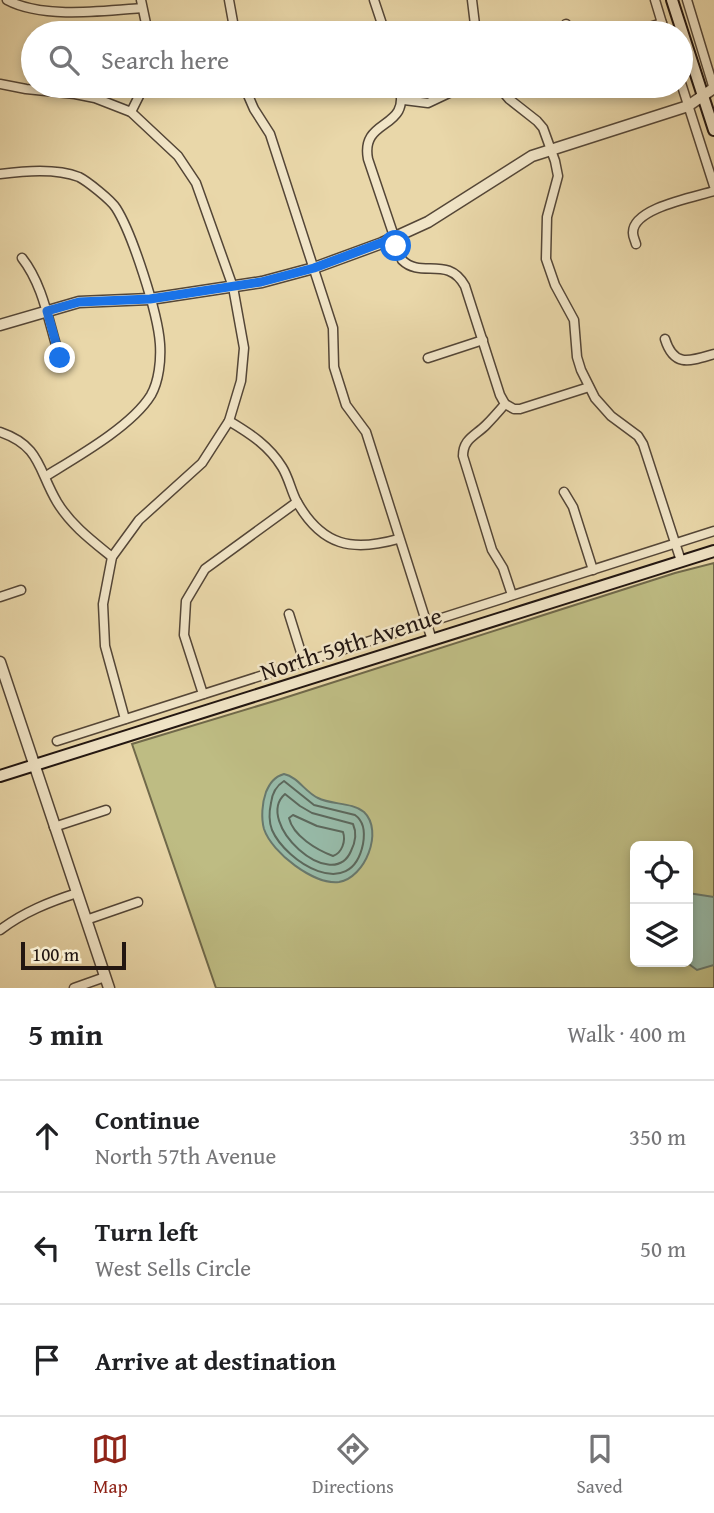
<!DOCTYPE html>
<html lang="en">
<head>
<meta charset="utf-8">
<style>
	body { margin:0; font-family:"Gentium Book Plus",serif; background:#f2f2f2; color:#202124 }
	.controls { position:absolute; right:21px; bottom:21px; display:grid; overflow:hidden; border-radius:10px; box-shadow:0 4px 10px #0003 }
	.controls button { width:63px; height:63px; display:grid; place-items:center; padding:0; border:0; border-bottom:2px solid #e0e0e0; background:#fff; color:#202124; font:35px sans-serif }
	.scale { position:absolute; left:21px; bottom:18px; width:105px; box-sizing:border-box; padding-left:7px; border:4px solid #221611; border-top:0; font-size:19px; line-height:24px; white-space:nowrap; color:#221611; -webkit-text-stroke:5px #f1e5c7; paint-order:stroke }
	.stop { position:absolute; width:21px; height:21px; margin:-16px; border:5px solid #1a73e8; border-radius:50%; background:#fff }
	.stop.end { background:#1a73e8; border-color:#fff; box-shadow:0 2px 7px #0008 }
	.list { margin:0; padding:0; list-style:none }
	h2 { display:flex; justify-content:space-between; align-items:center; height:91px; margin:0; padding:0 28px; font-size:30px }
	h2 small { font-size:23px; font-weight:400; color:#757577 }
	.list li { display:grid; grid-template-columns:46px 1fr auto; gap:21px; align-items:center; box-sizing:border-box; height:112px; padding:0 28px; border-top:2px solid #e0e0e0 }
	.list b { display:block; font-size:26px; white-space:nowrap }
	.list p { margin:0; font-size:23px; white-space:nowrap; color:#757577 }
	.list em { font-size:23px; font-style:normal; color:#757577 }
	.icon { flex:none; width:38px; height:38px; fill:none; stroke:currentColor; stroke-width:2; stroke-linecap:round; stroke-linejoin:round }
	.map { position:relative; flex:none; width:714px; height:988px; overflow:hidden }
	.search { position:absolute; background:#fff; box-shadow:0 4px 10px #0003; left:21px; right:21px; top:21px; height:77px; display:flex; align-items:center; gap:18px; box-sizing:border-box; padding:0 24px; border-radius:38px; color:#757577; font-size:26px }
	.sheet { height:427px; background:#fff }
	nav { display:flex; justify-content:space-around; align-items:center; box-sizing:border-box; height:98px; border-top:2px solid #e0e0e0; background:#fff; font-size:19px; color:#757577 }
	nav a { display:grid; justify-items:center; gap:4px }
	nav .on { color:#8f2418 }
	.map>svg:first-child { display:block }
	.green { fill:#bebc83; stroke:#70694a; stroke-width:2; fill-rule:evenodd }
	.water { fill:#97baa8; stroke:#68786c; stroke-width:2 }
	.lines { fill:none; stroke-linecap:round; stroke-linejoin:round }
	.shore { stroke:#5c685c; stroke-width:2 }
	.minor-casing { stroke:#544637; stroke-width:11 }
	.tertiary-casing { stroke:#544637; stroke-width:13 }
	.secondary-casing { stroke:#221611; stroke-width:14 }
	.minor { stroke:#f1e5c7; stroke-width:8 }
	.tertiary { stroke:#f1e5c7; stroke-width:10 }
	.secondary { stroke:#f1e5c7; stroke-width:10 }
	.route { stroke:#1a73e8; stroke-width:9 }
	.labels { text-anchor:middle; stroke-width:5; stroke-linejoin:round; paint-order:stroke }
	.street-label { font-size:24px; fill:#221611; stroke:#f1e5c7 }
</style>
</head>
<body>
<div class="map">
<svg width="714" height="988" viewBox="0 0 714 988">
	<rect width="100%" height="100%" fill="#e9d7a9"/>
	<filter id="stains"><feTurbulence type="fractalNoise" baseFrequency=".00286" numOctaves="4"/><feColorMatrix values="0 0 0 0 .2 0 0 0 0 .09 0 0 0 0 .02 0 0 0 .5 -.17"/></filter>
	<radialGradient id="worn" r=".72"><stop offset=".6" stop-color="#630" stop-opacity="0"/><stop offset="1" stop-color="#630" stop-opacity=".3"/></radialGradient>
	<path class="green" d="M714,563V988H216L132,744L281,699L675,573ZM635,846H688V962H635Z"/>
	<g class="water">
		<path d="M284,774C298,777 305,792 318,798C331,805 352,802 364,812C384,831 365,878 339,882C314,885 272,853 264,829C261,818 262,803 266,792C270,783 274,777 284,774Z"/>
		<path d="M688,893L714,897V965L697,970L686,962H688Z"/>
	</g>
	<g class="lines">
		<g class="shore">
			<path d="M284,781L314,805L355,815C365,822 365,833 363,844C351,903 286,862 272,830C269,822 269,812 271,803C272,794 276,786 284,781Z"/>
			<path d="M285,794L300,806L312,813L353,824C357,833 355,843 351,851C332,895 253,822 285,794Z"/>
			<path d="M293,815L317,826L343,832C346,841 342,853 333,856C317,850 293,836 289,818Z"/>
		</g>
		<defs>
			<g id="minor">
				<path d="M7,0C42,19 104,11 142,8"/>
				<path d="M141,0L148,33"/>
				<path d="M229,0L235,33"/>
				<path d="M374,0L385,33"/>
				<path d="M472,0L476,33"/>
				<path d="M655,0L665,33"/>
				<path d="M687,0L714,89"/>
				<path d="M566,24L568,33"/>
				<path d="M631,33L662,23"/>
				<path d="M681,83L714,186"/>
				<path d="M0,84L26,89L75,94L95,98L131,112L178,156L196,183L233,287L244,348L241,381L229,421L202,463L139,520L112,557L103,604L105,646L125,719"/>
				<path d="M244,86L254,109L270,134L333,328L334,367L346,405L366,432L432,640"/>
				<path d="M399,86C412,131 360,117 368,159L402,260C421,279 448,255 465,286L500,395L505,404C499,411 492,419 486,425C475,436 463,439 463,456L492,550L503,568L512,595"/>
				<path d="M498,86L509,99L537,121L543,128L555,161L558,176L547,217L546,259L555,285L574,320L577,357L581,370L595,398L611,416L638,436L643,444L681,561"/>
				<path d="M404,100L428,103L464,86"/>
				<path d="M131,112L144,86"/>
				<path d="M0,174C24,171 56,168 79,177C87,181 111,200 116,208C132,233 158,313 160,344C161,360 159,381 151,395C132,426 77,457 46,476"/>
				<path d="M636,244C635,240 633,237 633,233C632,208 695,197 714,191"/>
				<path d="M22,258C44,286 49,325 60,358L58,365"/>
				<path d="M665,339C674,368 690,361 714,354"/>
				<path d="M428,358L483,340"/>
				<path d="M505,404L514,409H520L589,387"/>
				<path d="M229,421C251,434 269,446 282,467C289,478 291,491 297,502C322,546 352,552 398,539"/>
				<path d="M0,432C41,446 38,470 57,502C71,525 91,540 112,557"/>
				<path d="M564,492L573,507L593,570"/>
				<path d="M0,597L21,590"/>
				<path d="M289,614L304,662"/>
				<path d="M203,694L184,635L186,601L205,569L297,502"/>
				<path d="M57,741L714,531"/>
				<path d="M54,827L106,810"/>
				<path d="M86,920L138,902"/>
				<path d="M0,930C24,912 49,902 77,893"/>
				<path d="M74,988L105,977"/>
			</g>
			<g id="tertiary">
				<path d="M0,325L79,302L150,299L262,282L314,268L382,243L428,222L532,156L688,106L714,88"/>
				<path d="M0,662L109,988"/>
			</g>
			<g id="secondary">
				<path d="M672,0L714,130"/>
				<path d="M0,776L714,551"/>
			</g>
		</defs>
		<use href="#minor" class="minor-casing"/>
		<use href="#tertiary" class="tertiary-casing"/>
		<use href="#secondary" class="secondary-casing"/>
		<use href="#minor" class="minor"/>
		<use href="#tertiary" class="tertiary"/>
		<use href="#secondary" class="secondary"/>
	</g>
	<g class="lines">
		<path class="route" d="M60,358L47,311L79,302L150,299L261,282L314,268L394,238L396,246"/>
	</g>
	<g class="labels">
		<g class="street-label">
			<text transform="translate(351 644) rotate(-18)" y="8">North 59th Avenue</text>
		</g>
	</g>
	<rect width="100%" height="100%" filter="url(#stains)"/>
	<rect width="100%" height="100%" fill="url(#worn)"/>
</svg>
<div class="controls">
<button><svg class="icon" aria-label="locate" viewBox="0 0 24 24"><circle cx="12" cy="12" r="6"/><path d="M12 2v4M12 18v4M2 12h4M18 12h4"/></svg></button>
<button><svg class="icon" aria-label="layers" viewBox="0 0 24 24"><path d="M12 4l9 5-9 5-9-5zM3 14l9 5 9-5"/></svg></button>
</div>
<div class="scale">100 m</div>
<div class="stop" style="left:396px;top:246px"></div>
<div class="stop end" style="left:60px;top:358px"></div>
<div class="search"><svg class="icon" aria-label="search" viewBox="0 0 24 24"><circle cx="10" cy="10" r="6"/><path d="M15 15l6 6"/></svg>Search here</div>
</div>
<section class="sheet">
<h2>5 min<small>Walk · 400 m</small></h2>
<ul class="list">
<li><svg class="icon" aria-label="ahead" viewBox="0 0 24 24"><path d="M12 20V5M6 11l6-6 6 6"/></svg><div><b>Continue</b><p>North 57th Avenue</p></div><em>350 m</em></li>
<li><svg class="icon" aria-label="left" viewBox="0 0 24 24"><path d="M17 20v-9H6M10 6l-5 5 5 5"/></svg><div><b>Turn left</b><p>West Sells Circle</p></div><em>50 m</em></li>
<li><svg class="icon" aria-label="arrive" viewBox="0 0 24 24"><path d="M6 21V4h12l-3 4 3 4H6"/></svg><div><b>Arrive at destination</b></div></li>
</ul>
</section>
<nav>
<a class="on"><svg class="icon" aria-label="map" viewBox="0 0 24 24"><path d="M3 6l6-2 6 2 6-2v14l-6 2-6-2-6 2zM9 4v14M15 6v14"/></svg>Map</a>
<a><svg class="icon" aria-label="directions" viewBox="0 0 24 24"><path d="M12 3l9 9-9 9-9-9zM9 14v-3h6M13 9l2 2-2 2"/></svg>Directions</a>
<a><svg class="icon" aria-label="saved" viewBox="0 0 24 24"><path d="M7 4h10v16l-5-4-5 4z"/></svg>Saved</a>
</nav>
</body>
</html>
